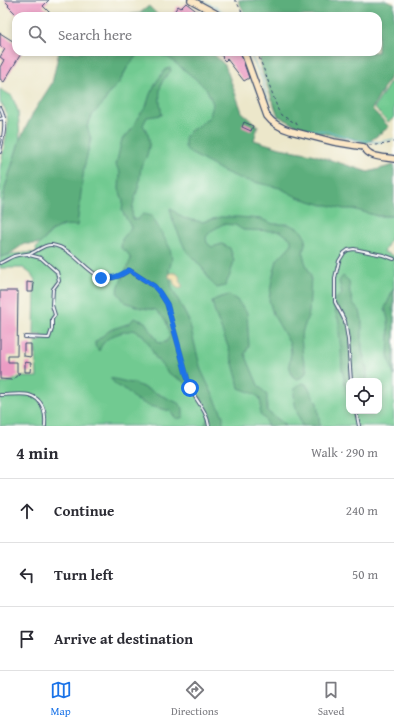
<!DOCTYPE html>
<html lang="en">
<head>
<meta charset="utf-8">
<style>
	body { margin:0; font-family:"Gentium Book Plus",serif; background:#f2f2f3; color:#2b2b33 }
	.controls { position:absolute; right:12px; bottom:12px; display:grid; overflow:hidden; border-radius:8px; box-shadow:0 2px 6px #0003 }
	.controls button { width:36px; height:36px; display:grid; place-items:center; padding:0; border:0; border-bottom:1px solid #e1e1e2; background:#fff; color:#2b2b33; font:20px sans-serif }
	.stop { position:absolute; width:12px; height:12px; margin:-9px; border:3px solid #1a73e8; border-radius:50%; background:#fff }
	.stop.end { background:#1a73e8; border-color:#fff; box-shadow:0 1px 4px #0008 }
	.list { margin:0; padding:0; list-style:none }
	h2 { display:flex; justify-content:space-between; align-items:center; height:52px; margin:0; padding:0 16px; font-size:17px }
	h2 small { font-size:13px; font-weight:400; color:#7c7c81 }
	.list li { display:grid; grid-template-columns:26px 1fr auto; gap:12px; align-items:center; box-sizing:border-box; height:64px; padding:0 16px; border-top:1px solid #e1e1e2 }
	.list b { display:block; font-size:15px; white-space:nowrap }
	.list em { font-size:13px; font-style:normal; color:#7c7c81 }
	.icon { flex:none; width:22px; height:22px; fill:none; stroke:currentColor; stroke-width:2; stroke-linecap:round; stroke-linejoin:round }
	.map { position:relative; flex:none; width:394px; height:426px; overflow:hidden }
	.search { position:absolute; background:#fff; box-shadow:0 2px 6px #0003; left:12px; right:12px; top:12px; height:44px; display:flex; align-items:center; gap:10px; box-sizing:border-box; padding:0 14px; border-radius:12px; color:#7c7c81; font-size:15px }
	.sheet { height:244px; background:#fff }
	nav { display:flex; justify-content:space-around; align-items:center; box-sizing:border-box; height:56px; border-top:1px solid #e1e1e2; background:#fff; font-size:11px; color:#7c7c81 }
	nav a { display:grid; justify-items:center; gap:2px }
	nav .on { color:#1a73e8 }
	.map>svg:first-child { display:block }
	.green { fill:#71ca91; stroke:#467c78; fill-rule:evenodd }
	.forest { fill:#5cae7b; stroke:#3c6e6c }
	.sand { fill:#eeda9e; stroke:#84847e }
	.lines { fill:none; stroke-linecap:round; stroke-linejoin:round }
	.stream { stroke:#52b2d0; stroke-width:1 }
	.building { fill:#ec9cc4 }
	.lane-casing { stroke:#3a4b6e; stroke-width:4 }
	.secondary-casing { stroke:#3a4b6e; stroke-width:8 }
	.path { stroke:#3a4b6e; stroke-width:1; stroke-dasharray:3 3; stroke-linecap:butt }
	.lane { stroke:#fff; stroke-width:2 }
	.secondary { stroke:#fbe6c4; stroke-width:5.5 }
	.route { stroke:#1a73e8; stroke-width:5 }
</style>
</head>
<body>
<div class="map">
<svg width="394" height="426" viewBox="0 0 394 426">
	<rect width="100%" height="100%" fill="#fdfcf7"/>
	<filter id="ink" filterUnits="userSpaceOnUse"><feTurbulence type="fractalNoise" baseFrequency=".025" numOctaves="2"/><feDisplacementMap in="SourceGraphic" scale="8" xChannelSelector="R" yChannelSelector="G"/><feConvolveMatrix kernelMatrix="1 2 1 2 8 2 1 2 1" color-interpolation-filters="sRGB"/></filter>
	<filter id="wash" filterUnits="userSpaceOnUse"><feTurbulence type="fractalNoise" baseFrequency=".012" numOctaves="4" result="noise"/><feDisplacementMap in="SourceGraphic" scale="16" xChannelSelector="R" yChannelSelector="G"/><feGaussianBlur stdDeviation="0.9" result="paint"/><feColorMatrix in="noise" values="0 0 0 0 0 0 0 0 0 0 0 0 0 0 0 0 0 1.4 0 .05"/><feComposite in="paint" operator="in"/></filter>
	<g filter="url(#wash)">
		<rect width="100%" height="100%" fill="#ece7ca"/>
		<g class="green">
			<path d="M139,52H169L227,96L198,144L377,216H394V232L384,252L394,256V426H0V384L12,381L19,377H37L35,341H41L42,335H34L35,280L31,274L23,268H0V257C13,254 24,252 37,253L36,248L56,228L69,225L87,126L93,114L102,105L110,92L119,83L127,68ZM349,381H379V411H349Z"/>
			<path d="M394,76V118L388,122L374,108Z"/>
			<path d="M0,89L12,96L18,111L20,139L5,188L0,221V169L7,131L8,123L7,117L5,109L0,102Z"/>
		</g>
		<g class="forest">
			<path d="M238,0H385L394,3V70L372,109L389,127L366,144L355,139L320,133L297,126L278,116L263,74L258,52H378V16H246Z"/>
			<path d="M149,6L157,14V16H119L140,13Z"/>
			<path d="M59,52H139L127,68L119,83L110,92L102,105L93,114L87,126L91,139L84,168L77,226C57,223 53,230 40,244H24L8,255L0,257V221L5,188L20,139L33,113L52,83Z"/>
			<path d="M154,52H211L225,65L242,112L258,126L254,140L280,148L312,154L368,172L394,165V216H377L353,209H344L328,205H323L297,197L280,188L241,179L223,171L190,153L185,147V137L190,131L201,124L210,116L213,104L207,90L197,80L169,58Z"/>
			<path d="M170,67L171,71C168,74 164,78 162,82C158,93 160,104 162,115L147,117L143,125C150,136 151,142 147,155C146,159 143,162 141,166C140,172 140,179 139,185C136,196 130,208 133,219L137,220L143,214L152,216L170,248L172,260L169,270L172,288L189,321L201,370L223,416V426H204L210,414L206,406L201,398L183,381L168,373L155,357L149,344L143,335L134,330C119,333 105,335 99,351L95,346V342L110,330L130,323L134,318L145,322L159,343L166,342L170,336L166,321L156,310L141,308L125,302L117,292L120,283L131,259L127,252L121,248L122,239L129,231L131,227L122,211L123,201L119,189L120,173L116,165L122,139L128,134L133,127L138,117L146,107L150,94L157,81L165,70Z"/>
			<path d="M170,208L183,218L202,222L220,217H238L261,219L273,224H288L300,229L306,239L303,253L305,262L311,276L309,313L301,336L303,358L307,370L303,377L297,379L292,376L289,364L291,353L290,344L273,314L269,300L272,279L277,260L291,245V239L280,231L243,230L235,225L223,224L211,231L206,237L207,243L212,247L222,244L230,248L234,261L230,275L225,286L217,288L210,281L204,270L185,249L173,221Z"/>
			<path d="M343,276L349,281L350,293L353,303L360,311L362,320V350L367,370V381H349V403L342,369L341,349L339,332V322L332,302L342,294L339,281Z"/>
			<path d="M394,288V307L392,309L394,312V376L388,355L389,337L388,320L385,308Z"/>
			<path d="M229,295L237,300L247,313L249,346L245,354L258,385L267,395V411L283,423L285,426H267L266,421L260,414L261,403L259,397L252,393L239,388L237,378L229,349L215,313L212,301L218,298Z"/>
			<path d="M110,378L136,384L178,403L183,408V417C176,421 174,417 171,411L149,406L135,399L126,390L117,386Z"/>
			<path d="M302,383L306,384L317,403L320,426H302C299,417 290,396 296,387C297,386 301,383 302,383Z"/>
		</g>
		<path class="sand" d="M171,273C177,272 181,276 179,281L182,285V288C177,290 174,285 173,280L169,277V275Z"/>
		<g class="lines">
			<g class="stream">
				<path d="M200,0L218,8L228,16"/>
				<path d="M249,52L262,78L270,109L281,122L293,128L328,131L355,140L379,142L394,139"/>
			</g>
		</g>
		<g id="blocks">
			<g class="building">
				<path d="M4,0H49L43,6L53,16H18L8,6L9,5Z"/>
				<path d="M186,3L203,16H171L178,6L181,8Z"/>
				<path d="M0,33L16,43V52H22L4,82L0,79V67L4,60L0,57L5,49L0,46Z"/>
				<path d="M217,52H240L249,78L244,81L227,59L225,61L222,58L223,57Z"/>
				<path d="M244,122L253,126L251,131L242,127Z"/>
				<path d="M27,282L34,283L33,292H27Z"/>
				<path d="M0,291H18L17,356H8V362H17V373H20L12,380L0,379Z"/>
				<path d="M24,344H31V357L24,356Z"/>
				<path d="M25,362L31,363L30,372H25Z"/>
			</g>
		</g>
	</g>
	<g filter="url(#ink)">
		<use href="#blocks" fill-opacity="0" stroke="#3a4b6e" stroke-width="1"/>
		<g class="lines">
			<defs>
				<g id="lane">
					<path d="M0,107C8,121 3,137 0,152"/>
					<path d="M0,119L4,118"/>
					<path d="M0,263C5,261 9,258 14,256C20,254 26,255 32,253C39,250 44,244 52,245C72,248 83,268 100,277C105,280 113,278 119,276C122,275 126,272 129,270L154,286L160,293L167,304L190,388C197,402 207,411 209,426"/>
					<path d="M25,337L49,338L52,329V319L55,315L52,305L53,289L59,281L57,272L41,258L29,255"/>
					<path d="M351,381L348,340L345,321L335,302V278L339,261L344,253L348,250L354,249L383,255L394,259"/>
					<path d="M0,395C7,395 23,393 29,395C43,399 46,413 45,426"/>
					<path d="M356,411L359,426"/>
				</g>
				<g id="secondary">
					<path d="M191,0L215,13L219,16"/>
					<path d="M244,52L267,116C273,124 281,128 291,131L334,142L364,147C369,158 384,157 394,159"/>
				</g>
			</defs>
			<use href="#lane" class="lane-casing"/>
			<use href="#secondary" class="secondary-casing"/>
			<g class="path">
				<path d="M234,0L236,1L244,16"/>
				<path d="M257,52L266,75L278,110L281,115L297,124V127"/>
				<path d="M369,145C377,145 386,145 394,142"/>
			</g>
			<use href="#lane" class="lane"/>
			<use href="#secondary" class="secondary"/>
		</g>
	</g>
	<g class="lines" filter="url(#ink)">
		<path class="route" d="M101,278C114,279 119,276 129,270L154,286L160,293L167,304L190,388"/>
	</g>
</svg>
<div class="controls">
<button><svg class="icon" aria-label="locate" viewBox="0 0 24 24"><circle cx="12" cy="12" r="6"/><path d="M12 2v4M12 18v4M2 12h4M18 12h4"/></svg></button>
</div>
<div class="stop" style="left:190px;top:388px"></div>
<div class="stop end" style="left:101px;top:278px"></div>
<div class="search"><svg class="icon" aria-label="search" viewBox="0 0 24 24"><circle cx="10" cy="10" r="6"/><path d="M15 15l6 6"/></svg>Search here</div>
</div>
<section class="sheet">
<h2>4 min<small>Walk · 290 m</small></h2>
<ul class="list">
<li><svg class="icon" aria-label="ahead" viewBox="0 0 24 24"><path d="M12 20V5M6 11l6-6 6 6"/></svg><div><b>Continue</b></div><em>240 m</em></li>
<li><svg class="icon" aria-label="left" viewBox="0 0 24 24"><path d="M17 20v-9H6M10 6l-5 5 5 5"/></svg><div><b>Turn left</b></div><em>50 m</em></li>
<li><svg class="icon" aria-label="arrive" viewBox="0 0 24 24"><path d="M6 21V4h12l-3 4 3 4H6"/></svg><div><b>Arrive at destination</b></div></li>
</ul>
</section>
<nav>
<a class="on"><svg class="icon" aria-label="map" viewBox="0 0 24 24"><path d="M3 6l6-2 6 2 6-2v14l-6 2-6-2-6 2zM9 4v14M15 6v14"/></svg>Map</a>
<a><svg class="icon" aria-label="directions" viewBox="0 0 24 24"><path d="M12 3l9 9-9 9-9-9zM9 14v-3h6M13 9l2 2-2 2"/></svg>Directions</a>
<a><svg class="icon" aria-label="saved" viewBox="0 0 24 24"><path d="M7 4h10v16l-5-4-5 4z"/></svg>Saved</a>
</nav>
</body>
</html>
